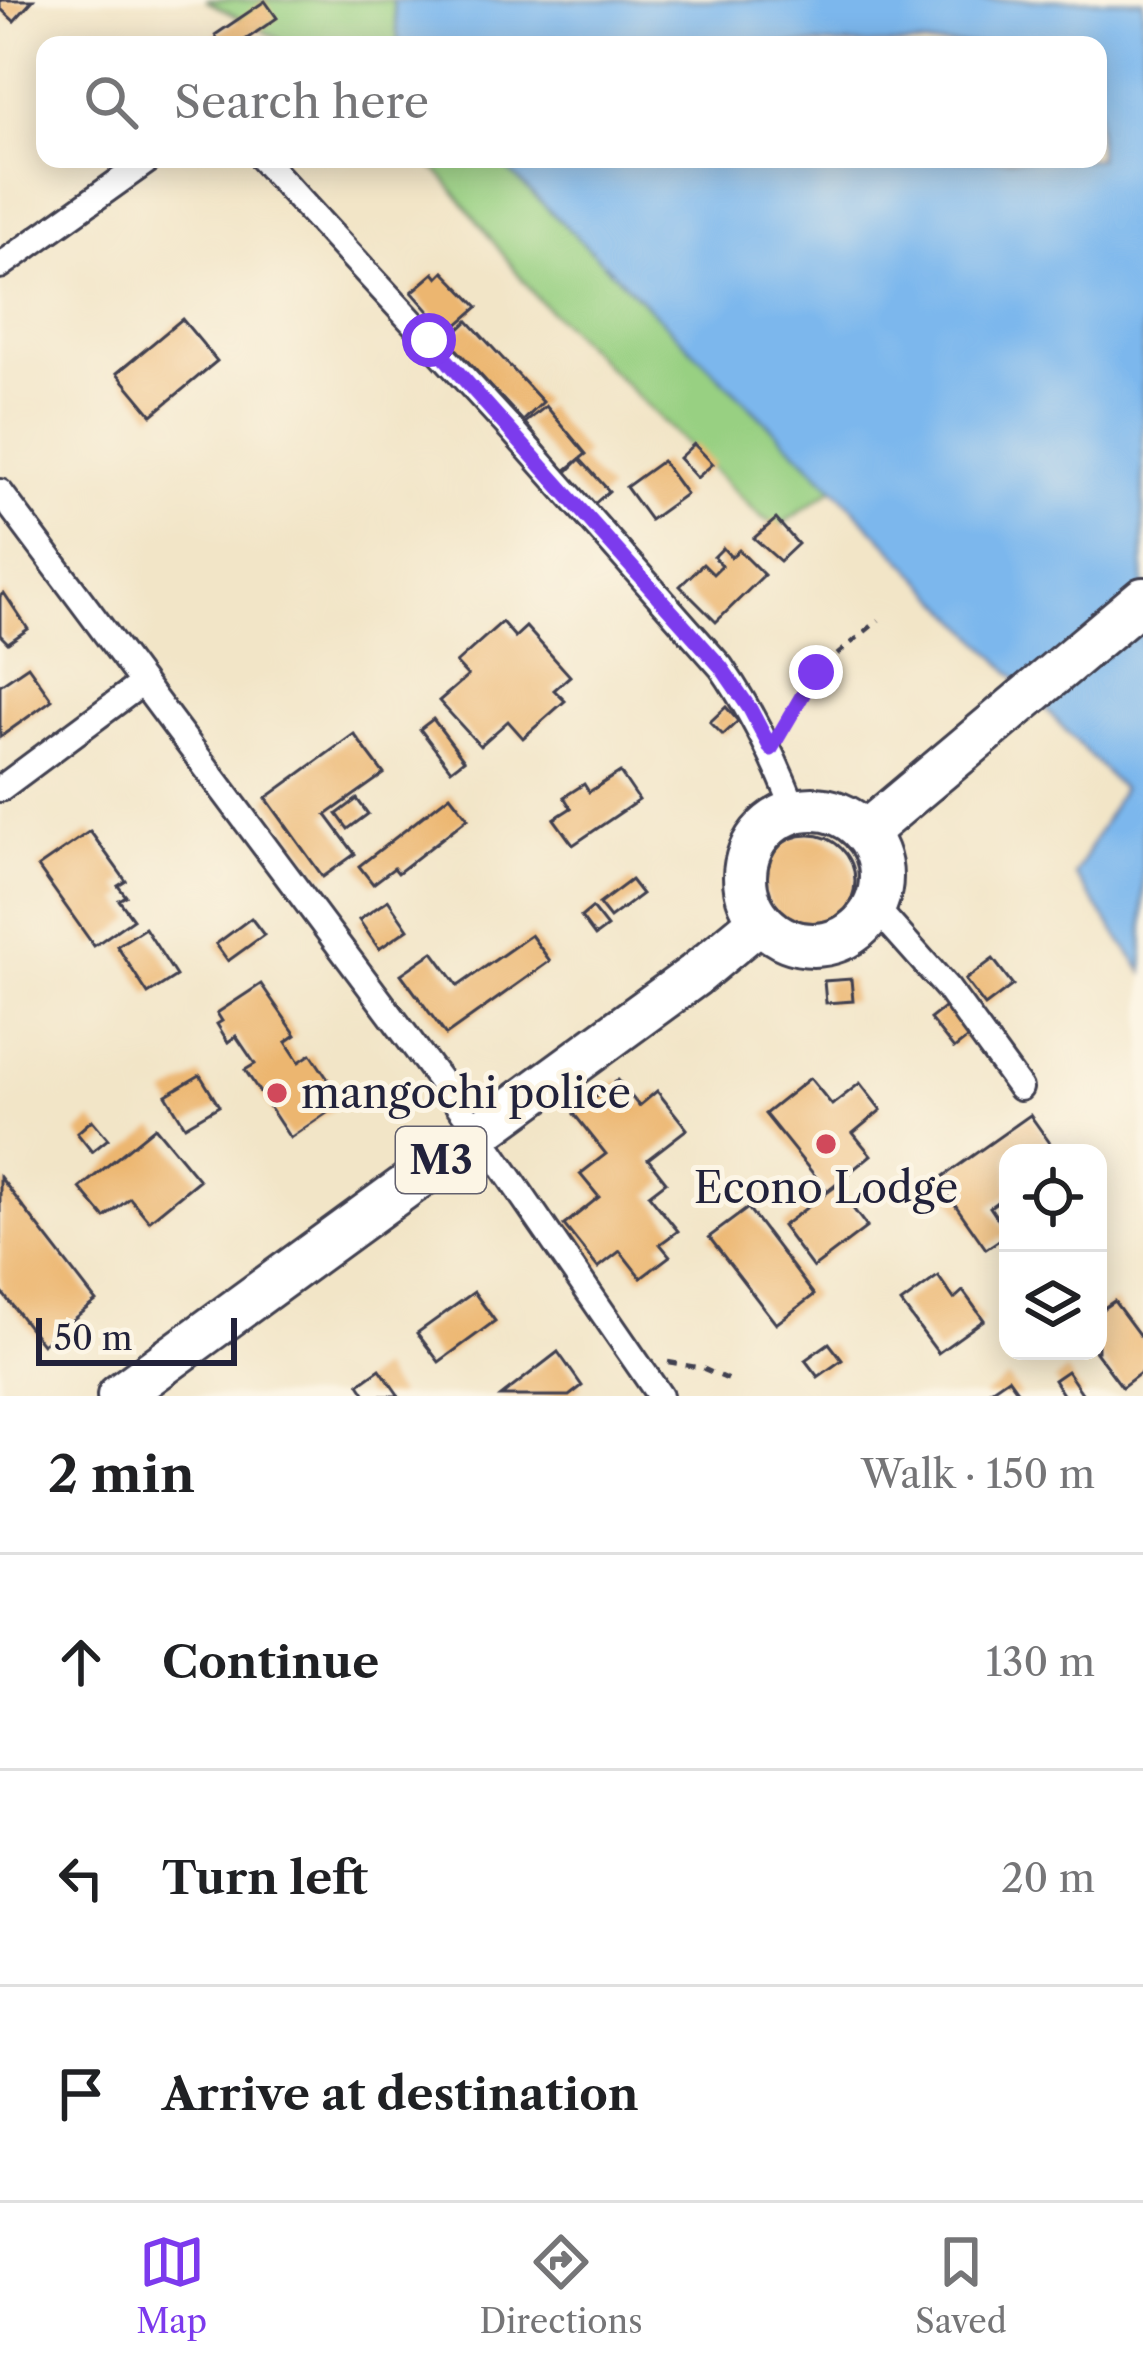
<!DOCTYPE html>
<html lang="en">
<head>
<meta charset="utf-8">
<style>
	body { margin:0; font-family:"Libre Caslon Text",serif; background:#f6f6f6; color:#202124 }
	.controls { position:absolute; right:36px; bottom:36px; display:grid; overflow:hidden; border-radius:24px; box-shadow:0 6px 30px #0003 }
	.controls button { width:108px; height:108px; display:grid; place-items:center; padding:0; border:0; border-bottom:3px solid #e0e0e0; background:#fff; color:#202124; font:60px sans-serif }
	.scale { position:absolute; left:36px; bottom:30px; width:201px; box-sizing:border-box; padding-left:12px; border:6px solid #22223b; border-top:0; font-size:33px; line-height:42px; white-space:nowrap; color:#22223b; -webkit-text-stroke:9px #fcf5e5; paint-order:stroke }
	.stop { position:absolute; width:36px; height:36px; margin:-27px; border:9px solid #7c3aed; border-radius:50%; background:#fff }
	.stop.end { background:#7c3aed; border-color:#fff; box-shadow:0 3px 12px #0008 }
	.list { margin:0; padding:0; list-style:none }
	h2 { display:flex; justify-content:space-between; align-items:center; height:156px; margin:0; padding:0 48px; font-size:51px }
	h2 small { font-size:39px; font-weight:400; color:#757577 }
	.list li { display:grid; grid-template-columns:78px 1fr auto; gap:36px; align-items:center; box-sizing:border-box; height:216px; padding:0 48px; border-top:3px solid #e0e0e0 }
	.list b { display:block; font-size:45px; white-space:nowrap }
	.list em { font-size:39px; font-style:normal; color:#757577 }
	.icon { flex:none; width:66px; height:66px; fill:none; stroke:currentColor; stroke-width:2; stroke-linecap:round; stroke-linejoin:round }
	.map { position:relative; flex:none; width:1143px; height:1396px; overflow:hidden }
	.search { position:absolute; background:#fff; box-shadow:0 6px 30px #0003; left:36px; right:36px; top:36px; height:132px; display:flex; align-items:center; gap:30px; box-sizing:border-box; padding:0 42px; border-radius:24px; color:#757577; font-size:45px }
	.sheet { height:804px; background:#fff }
	nav { display:flex; justify-content:space-around; align-items:center; box-sizing:border-box; height:168px; border-top:3px solid #e0e0e0; background:#fff; font-size:33px; color:#757577 }
	nav a { display:grid; justify-items:center; gap:6px }
	nav .on { color:#7c3aed }
	.map>svg:first-child { display:block }
	.green { fill:#98d082; stroke:#5d795e; stroke-width:3 }
	.water { fill:#7bb7ed; stroke:#4e6c94; stroke-width:3 }
	.building { fill:#ecb66f }
	.lines { fill:none; stroke-linecap:round; stroke-linejoin:round }
	.street-casing { stroke:#413f50; stroke-width:30 }
	.highway-casing { stroke:#413f50; stroke-width:48 }
	.path { stroke:#413f50; stroke-width:4.5; stroke-dasharray:9 9; stroke-linecap:butt }
	.street { stroke:#fff; stroke-width:24 }
	.highway { stroke:#fff; stroke-width:42 }
	.route { stroke:#7c3aed; stroke-width:15 }
	.poi-dot { fill:#d1495b; stroke:#fcf5e5; stroke-width:4.5 }
	.labels { text-anchor:middle; stroke-width:10; stroke-linejoin:round; paint-order:stroke }
	.shield { fill:#fcf5e5; stroke:#63616e; stroke-width:3 }
	.shield-label { font-size:39px; font-weight:bold; fill:#22223b }
	.poi-label { font-size:42px; fill:#22223b; stroke:#fcf5e5; text-anchor:start }
</style>
</head>
<body>
<div class="map">
<svg width="1143" height="1396" viewBox="0 0 1143 1396">
	<rect width="100%" height="100%" fill="#fcf5e5"/>
	<filter id="ink" filterUnits="userSpaceOnUse"><feTurbulence type="fractalNoise" baseFrequency=".00833" numOctaves="2"/><feDisplacementMap in="SourceGraphic" scale="24" xChannelSelector="R" yChannelSelector="G"/><feConvolveMatrix kernelMatrix="1 2 1 2 8 2 1 2 1" color-interpolation-filters="sRGB"/></filter>
	<filter id="wash" filterUnits="userSpaceOnUse"><feTurbulence type="fractalNoise" baseFrequency=".004" numOctaves="4" result="noise"/><feDisplacementMap in="SourceGraphic" scale="48" xChannelSelector="R" yChannelSelector="G"/><feGaussianBlur stdDeviation="2.7" result="paint"/><feColorMatrix in="noise" values="0 0 0 0 0 0 0 0 0 0 0 0 0 0 0 0 0 1.4 0 .05"/><feComposite in="paint" operator="in"/></filter>
	<g filter="url(#wash)">
		<rect width="100%" height="100%" fill="#f2e5c7"/>
		<g class="green">
			<path d="M205,0H393L399,45H290Z"/>
			<path d="M423,159H497L834,488L778,527L760,516L537,298L444,178Z"/>
		</g>
		<path class="water" d="M393,0H1143V972L1075,875L1122,789L834,488L497,159H1098V45H399Z"/>
		<g id="blocks">
			<g class="building">
				<path d="M0,0H33L14,21L0,8Z"/>
				<path d="M265,1L277,18L238,45H222L215,35Z"/>
				<path d="M444,272L478,307L448,333L412,292L434,273L438,278Z"/>
				<path d="M182,319L217,361L152,415L117,373Z"/>
				<path d="M468,321L543,402L523,421L448,340Z"/>
				<path d="M546,406L586,454L565,471L525,423Z"/>
				<path d="M694,444L713,464L697,478L679,458Z"/>
				<path d="M580,459L609,491L592,506L564,475Z"/>
				<path d="M662,461L686,494L650,520L626,487Z"/>
				<path d="M776,519L798,544L780,561L754,538Z"/>
				<path d="M723,548L731,557L739,550L764,575L716,622L680,586L703,564L713,574L722,565L714,557Z"/>
				<path d="M4,593L28,629L8,643L0,635V596Z"/>
				<path d="M502,622L515,637L526,627L570,676L554,690L565,701L523,738L508,721L480,746L439,701L468,676L456,663Z"/>
				<path d="M28,666L52,700L0,737V685Z"/>
				<path d="M726,707L738,721L723,735L710,722Z"/>
				<path d="M433,719L464,760L451,770L420,729Z"/>
				<path d="M354,734L384,774L326,815L355,854L323,877L266,798Z"/>
				<path d="M620,772L639,800L573,845L554,819L571,808L564,797L584,784L589,792Z"/>
				<path d="M450,795L468,818L398,873L394,868L373,884L359,866Z"/>
				<path d="M357,799L368,814L348,829L337,814Z"/>
				<path d="M90,831L126,881L118,886L126,896L119,900L133,919L94,946L38,867Z"/>
				<circle cx="809" cy="881" r="46"/>
				<path d="M631,880L642,894L610,918L599,904Z"/>
				<path d="M388,900L408,929L379,949L359,920Z"/>
				<path d="M592,908L607,927L595,936L581,917Z"/>
				<path d="M251,918L264,935L228,961L216,944Z"/>
				<path d="M145,928L176,976L148,994L117,946Z"/>
				<path d="M531,935L550,961L446,1035L401,974L433,952L458,986Z"/>
				<path d="M993,959L1013,985L985,1006L965,980Z"/>
				<path d="M851,979L853,1001L826,1003L824,981Z"/>
				<path d="M261,984L296,1035L286,1042L299,1062L311,1054L343,1102L290,1138L245,1070L255,1064L236,1036L228,1042L217,1024L222,1021L217,1013Z"/>
				<path d="M949,1004L973,1034L954,1049L930,1019Z"/>
				<path d="M200,1075L219,1106L185,1126L166,1095Z"/>
				<path d="M810,1078L832,1105L860,1083L881,1110L853,1133L871,1155L827,1191L765,1114Z"/>
				<path d="M618,1080L639,1106L657,1091L687,1129L648,1159L666,1182L649,1195L678,1231L660,1244L670,1256L641,1278L620,1251L598,1268L564,1225L599,1197L580,1174L606,1154L574,1114Z"/>
				<path d="M1030,1115L1057,1153H1008V1194L990,1207L1008,1234L986,1249L938,1180Z"/>
				<path d="M92,1120L108,1139L92,1152L77,1133Z"/>
				<path d="M155,1127L199,1180L149,1221L130,1198L105,1218L80,1188Z"/>
				<path d="M0,1177L96,1301L42,1344L0,1290Z"/>
				<path d="M836,1186L867,1227L813,1268L782,1226Z"/>
				<path d="M748,1208L814,1295L776,1324L709,1237Z"/>
				<path d="M938,1276L954,1299L963,1291L984,1320L938,1353L901,1303Z"/>
				<path d="M474,1292L495,1321L439,1362L417,1333Z"/>
				<path d="M1114,1301L1143,1340V1371L1122,1387L1095,1351H1098V1312Z"/>
				<path d="M829,1343L842,1360L818,1377L805,1360Z"/>
				<path d="M558,1352L582,1386L569,1396H501Z"/>
				<path d="M380,1369L399,1396H367L359,1384Z"/>
				<path d="M1067,1371L1084,1396H1064L1054,1380Z"/>
				<path d="M1008,1378L1021,1396H982Z"/>
			</g>
		</g>
	</g>
	<g filter="url(#ink)">
		<use href="#blocks" fill-opacity="0" stroke="#413f50" stroke-width="3"/>
		<g class="lines">
			<defs>
				<g id="street">
					<path d="M262,159L510,428L721,667C753,713 775,759 795,811"/>
					<path d="M0,266L150,159"/>
					<path d="M0,492L479,1133L660,1396"/>
					<path d="M0,789L141,684"/>
					<path d="M876,908L948,989L1020,1088"/>
				</g>
				<g id="highway">
					<circle cx="813" cy="877" r="68"/>
					<path d="M866,832L1143,599"/>
					<path d="M119,1396L695,975L760,921"/>
				</g>
			</defs>
			<use href="#street" class="street-casing"/>
			<use href="#highway" class="highway-casing"/>
			<g class="path">
				<path d="M784,726L816,672L879,620"/>
				<path d="M668,1362L702,1368L736,1383"/>
			</g>
			<use href="#street" class="street"/>
			<use href="#highway" class="highway"/>
		</g>
	</g>
	<g class="lines" filter="url(#ink)">
		<path class="route" d="M429,340L721,667L750,709L771,749L816,672"/>
	</g>
	<g class="poi-dot">
		<circle cx="277" cy="1093" r="12"/>
		<circle cx="826" cy="1144" r="12"/>
	</g>
	<g class="labels">
		<rect class="shield" x="396" y="1127" width="90" height="66" rx="9"/>
		<g class="shield-label">
			<text x="441" y="1174">M3</text>
		</g>
		<g class="poi-label">
			<text x="301" y="1108">mangochi police</text>
			<text x="826" y="1203" text-anchor="middle">Econo Lodge</text>
		</g>
	</g>
</svg>
<div class="controls">
<button><svg class="icon" aria-label="locate" viewBox="0 0 24 24"><circle cx="12" cy="12" r="6"/><path d="M12 2v4M12 18v4M2 12h4M18 12h4"/></svg></button>
<button><svg class="icon" aria-label="layers" viewBox="0 0 24 24"><path d="M12 4l9 5-9 5-9-5zM3 14l9 5 9-5"/></svg></button>
</div>
<div class="scale">50 m</div>
<div class="stop" style="left:429px;top:340px"></div>
<div class="stop end" style="left:816px;top:672px"></div>
<div class="search"><svg class="icon" aria-label="search" viewBox="0 0 24 24"><circle cx="10" cy="10" r="6"/><path d="M15 15l6 6"/></svg>Search here</div>
</div>
<section class="sheet">
<h2>2 min<small>Walk · 150 m</small></h2>
<ul class="list">
<li><svg class="icon" aria-label="ahead" viewBox="0 0 24 24"><path d="M12 20V5M6 11l6-6 6 6"/></svg><div><b>Continue</b></div><em>130 m</em></li>
<li><svg class="icon" aria-label="left" viewBox="0 0 24 24"><path d="M17 20v-9H6M10 6l-5 5 5 5"/></svg><div><b>Turn left</b></div><em>20 m</em></li>
<li><svg class="icon" aria-label="arrive" viewBox="0 0 24 24"><path d="M6 21V4h12l-3 4 3 4H6"/></svg><div><b>Arrive at destination</b></div></li>
</ul>
</section>
<nav>
<a class="on"><svg class="icon" aria-label="map" viewBox="0 0 24 24"><path d="M3 6l6-2 6 2 6-2v14l-6 2-6-2-6 2zM9 4v14M15 6v14"/></svg>Map</a>
<a><svg class="icon" aria-label="directions" viewBox="0 0 24 24"><path d="M12 3l9 9-9 9-9-9zM9 14v-3h6M13 9l2 2-2 2"/></svg>Directions</a>
<a><svg class="icon" aria-label="saved" viewBox="0 0 24 24"><path d="M7 4h10v16l-5-4-5 4z"/></svg>Saved</a>
</nav>
</body>
</html>
